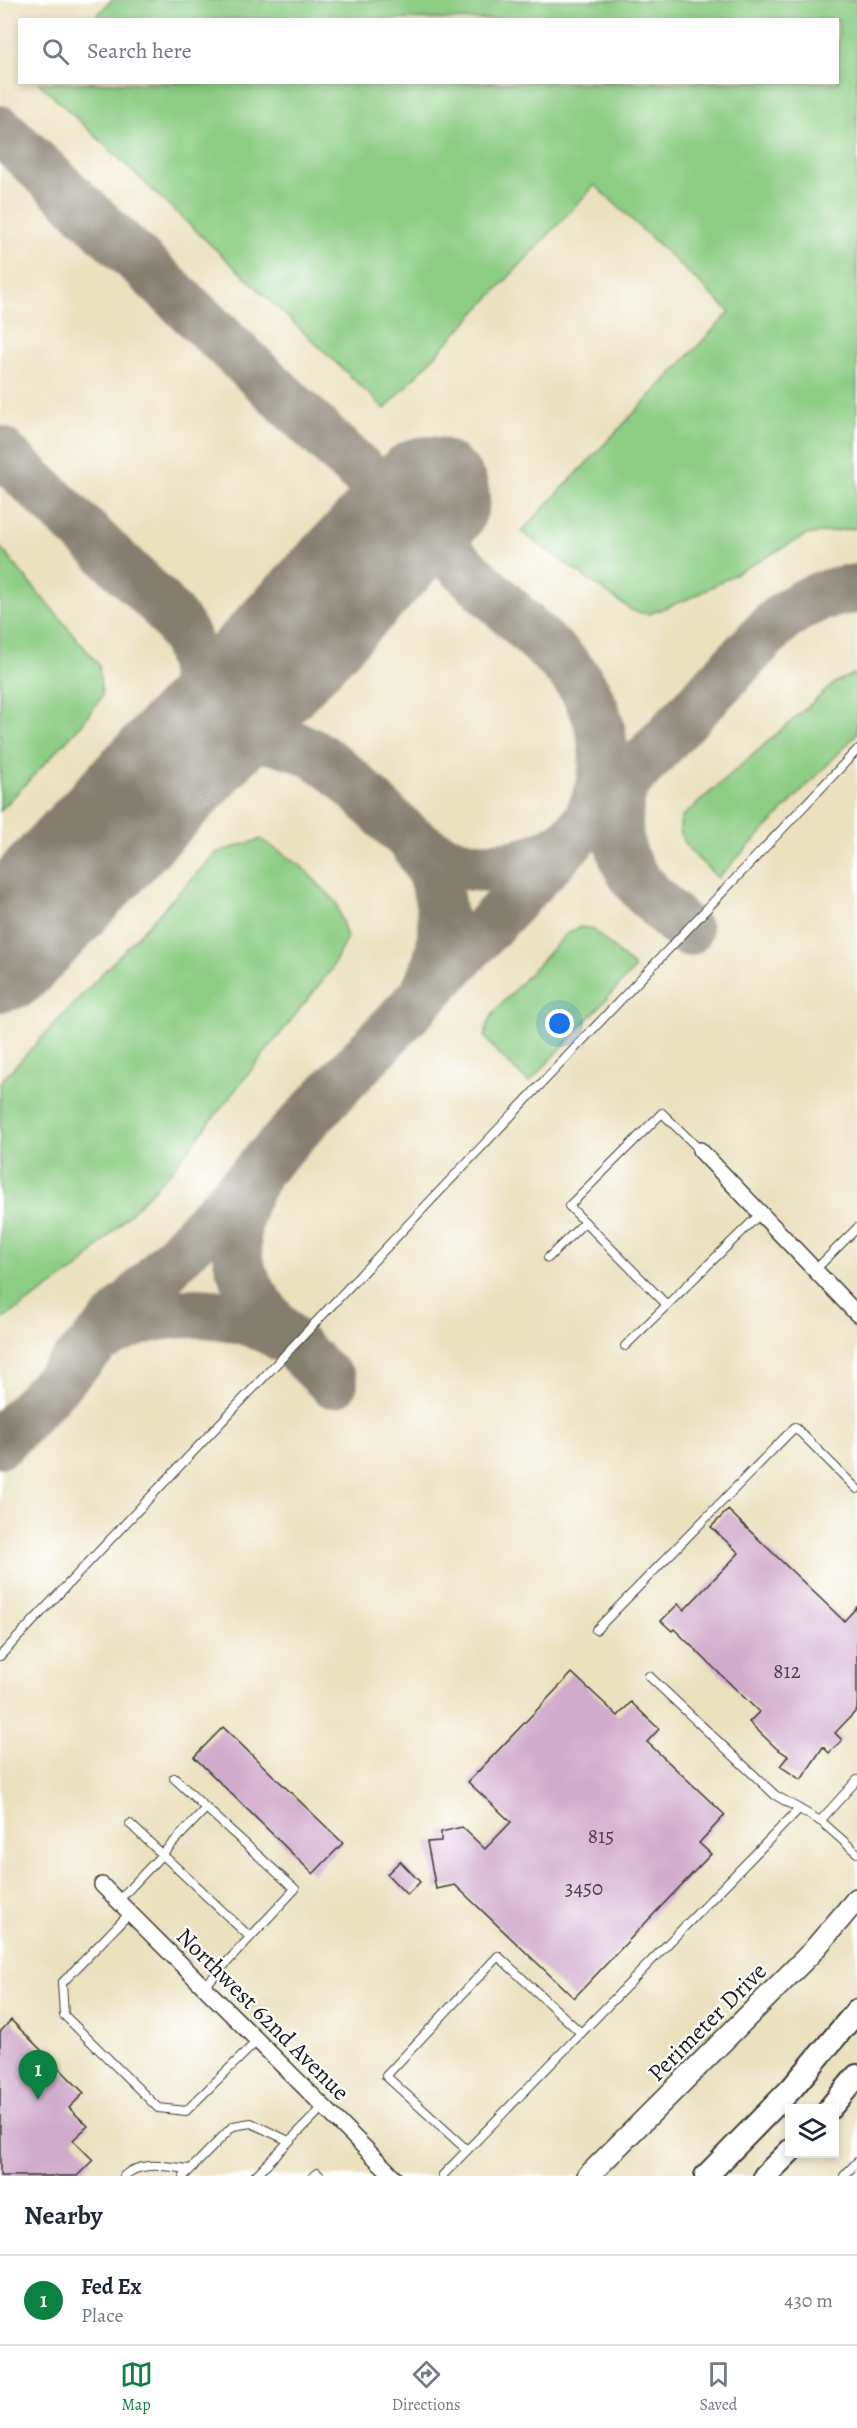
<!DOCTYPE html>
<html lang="en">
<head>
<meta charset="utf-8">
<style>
	body { margin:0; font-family:Alegreya,serif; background:#f6f6f7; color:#1f2937 }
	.controls { position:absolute; right:18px; bottom:18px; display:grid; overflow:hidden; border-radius:0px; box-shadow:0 3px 9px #0003 }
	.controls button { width:54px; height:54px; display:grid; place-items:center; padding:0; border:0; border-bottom:2px solid #e0e1e3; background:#fff; color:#1f2937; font:30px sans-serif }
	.you { position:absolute; left:560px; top:1024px; width:21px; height:21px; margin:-15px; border:4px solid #fff; border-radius:50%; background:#1a73e8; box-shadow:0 0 0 9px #1a73e833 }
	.badge { display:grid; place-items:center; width:39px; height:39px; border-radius:50%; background:#0b8043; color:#fff; font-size:20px; font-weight:700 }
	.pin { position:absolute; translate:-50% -50px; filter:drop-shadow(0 2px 3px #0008) }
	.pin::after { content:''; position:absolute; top:32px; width:21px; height:18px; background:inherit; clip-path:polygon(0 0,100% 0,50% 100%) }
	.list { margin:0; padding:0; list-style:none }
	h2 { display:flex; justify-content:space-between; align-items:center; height:78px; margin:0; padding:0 24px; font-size:26px }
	h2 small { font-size:20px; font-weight:400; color:#747a83 }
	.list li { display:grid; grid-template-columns:39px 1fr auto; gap:18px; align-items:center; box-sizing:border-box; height:90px; padding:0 24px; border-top:2px solid #e0e1e3 }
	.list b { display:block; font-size:22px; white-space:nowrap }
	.list p { margin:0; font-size:20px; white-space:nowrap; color:#747a83 }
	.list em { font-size:20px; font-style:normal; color:#747a83 }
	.icon { flex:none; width:33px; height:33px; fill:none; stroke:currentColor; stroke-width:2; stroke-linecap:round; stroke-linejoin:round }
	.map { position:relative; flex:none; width:857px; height:2176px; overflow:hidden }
	.search { position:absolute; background:#fff; box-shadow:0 3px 9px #0003; left:18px; right:18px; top:18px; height:66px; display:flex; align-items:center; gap:15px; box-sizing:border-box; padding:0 21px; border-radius:0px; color:#747a83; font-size:22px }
	.sheet { height:168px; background:#fff }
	nav { display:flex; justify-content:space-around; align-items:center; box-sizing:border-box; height:84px; border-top:2px solid #e0e1e3; background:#fff; font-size:16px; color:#747a83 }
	nav a { display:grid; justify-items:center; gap:3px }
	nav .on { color:#0b8043 }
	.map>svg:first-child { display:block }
	.green { fill:#8ccc83; stroke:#547450; stroke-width:1.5 }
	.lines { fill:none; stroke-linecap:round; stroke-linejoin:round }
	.taxiway { stroke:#847e6e; stroke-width:50 }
	.runway { stroke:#847e6e; stroke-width:124 }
	.building { fill:#d1abcc }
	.lane-casing { stroke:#3b3a34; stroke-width:10 }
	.street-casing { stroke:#3b3a34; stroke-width:18 }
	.secondary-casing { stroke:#3b3a34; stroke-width:24 }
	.primary-casing { stroke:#3b3a34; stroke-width:26 }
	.lane { stroke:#fff; stroke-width:8 }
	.street { stroke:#fff; stroke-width:15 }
	.secondary { stroke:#fff; stroke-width:21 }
	.primary { stroke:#fff; stroke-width:22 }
	.labels { text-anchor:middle; stroke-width:4.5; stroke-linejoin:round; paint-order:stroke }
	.number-label { font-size:21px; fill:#494048 }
	.street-label { font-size:24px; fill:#1c1c1c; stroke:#fff }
</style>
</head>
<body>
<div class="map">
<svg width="857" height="2176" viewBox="0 0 857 2176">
	<rect width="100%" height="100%" fill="#fff"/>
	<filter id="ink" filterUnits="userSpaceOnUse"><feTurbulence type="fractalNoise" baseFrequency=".0167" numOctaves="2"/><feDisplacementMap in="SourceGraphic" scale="12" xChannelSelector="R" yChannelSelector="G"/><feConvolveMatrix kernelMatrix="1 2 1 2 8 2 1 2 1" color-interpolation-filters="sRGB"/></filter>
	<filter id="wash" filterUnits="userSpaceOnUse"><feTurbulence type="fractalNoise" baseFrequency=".008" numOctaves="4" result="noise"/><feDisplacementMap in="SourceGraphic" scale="24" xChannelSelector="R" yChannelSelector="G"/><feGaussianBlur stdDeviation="1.35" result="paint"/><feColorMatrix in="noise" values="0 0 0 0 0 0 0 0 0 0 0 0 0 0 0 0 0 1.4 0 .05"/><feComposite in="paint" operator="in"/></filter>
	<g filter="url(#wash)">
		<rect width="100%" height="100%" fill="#ebe1bf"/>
		<g class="green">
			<path d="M112,0H857V528L806,535L695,596L649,614L633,611L521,532L730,312L595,185L385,409L39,83L838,82V20L93,19Z"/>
			<path d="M0,547L99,665L102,696L82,724L0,811Z"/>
			<path d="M854,674H857V734L718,878C702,861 672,842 682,817L836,682Z"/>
			<path d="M261,839L301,866L336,902L347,937L331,970L171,1171L77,1269L0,1321V1082L216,853Z"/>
			<path d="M580,927L593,929L635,968L529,1083L497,1052L485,1037L487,1024L495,1011L567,933Z"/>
		</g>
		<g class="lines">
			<g class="taxiway">
				<path d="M0,130L562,661C586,686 601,714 603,749C606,784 591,831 559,848C530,863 503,870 471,866C387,854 357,751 272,740C218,733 193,755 154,787"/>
				<path d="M0,451L160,603C167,611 174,619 180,628C199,658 201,704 189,736C183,751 172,763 163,775"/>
				<path d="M626,781C620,794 618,807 618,822C617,875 652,897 687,931"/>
				<path d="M414,843C446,887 452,941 426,989"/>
				<path d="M255,1178C201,1268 274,1325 333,1383"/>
				<path d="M104,1337C158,1304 235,1305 287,1340"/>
				<path d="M0,1443L772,627C796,604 825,591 857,589"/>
			</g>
			<path class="runway" d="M0,950L428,498"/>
		</g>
		<g id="blocks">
			<g class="building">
				<path d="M728,1510L844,1621L857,1607V1710L835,1733L842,1740L829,1753L823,1747L801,1780L780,1766L788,1756L776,1748L749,1722L759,1712L674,1629L672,1631L661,1621L678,1604L684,1610L739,1553L711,1527Z"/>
				<path d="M572,1673L618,1716L631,1702L659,1729L647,1742L725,1815L699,1843L711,1854L574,1998L455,1885L436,1889L427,1842L441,1841V1832L462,1827L485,1849L511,1822L468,1782Z"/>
				<path d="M223,1727L343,1843L313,1874L194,1757Z"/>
				<path d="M400,1861L420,1882L407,1895L387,1874Z"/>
				<path d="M11,2020L84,2093L69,2108L88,2126L73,2140L93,2160L77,2176H0V2032Z"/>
			</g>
		</g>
	</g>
	<g filter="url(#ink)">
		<use href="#blocks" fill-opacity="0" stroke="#3b3a34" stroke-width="1.5"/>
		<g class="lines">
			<defs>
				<g id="lane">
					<path d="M700,1150L662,1113L569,1206L667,1305L761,1213"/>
					<path d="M548,1258L585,1222"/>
					<path d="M815,1270L857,1228"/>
					<path d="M625,1346L667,1305"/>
					<path d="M596,1630L795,1427L857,1489"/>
					<path d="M0,1656L857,750"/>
					<path d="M649,1676L775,1795L822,1822L857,1853"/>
					<path d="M174,1778L206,1808"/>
					<path d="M820,1821L857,1780"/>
					<path d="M130,1824L250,1937"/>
					<path d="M118,1901L206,1808L295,1889L204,1987"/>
					<path d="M130,1913L62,1983L64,2015L158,2108L186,2111L258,2040"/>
					<path d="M467,2150L386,2076L498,1956L581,2033"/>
					<path d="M124,2176C141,2160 168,2167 190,2169"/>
					<path d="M184,2176L233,2126L251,2123L289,2141"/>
					<path d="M255,2176L324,2106"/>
					<path d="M313,2176L317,2173L320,2176"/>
					<path d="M442,2176L799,1809"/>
					<path d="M844,2176L857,2162"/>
				</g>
				<g id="street">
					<path d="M700,1150L857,1314"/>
					<path d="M102,1885L393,2176"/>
				</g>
				<path id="secondary" d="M588,2176L811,1953L857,1899"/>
				<g id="primary">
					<path d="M830,2108L857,2076"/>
					<path d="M706,2176L792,2088L857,2011"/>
					<path d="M765,2176L790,2151"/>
				</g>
			</defs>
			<use href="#lane" class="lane-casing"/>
			<use href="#street" class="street-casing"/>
			<use href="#secondary" class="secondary-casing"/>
			<use href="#primary" class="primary-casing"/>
			<use href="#lane" class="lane"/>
			<use href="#street" class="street"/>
			<use href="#secondary" class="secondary"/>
			<use href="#primary" class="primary"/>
		</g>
	</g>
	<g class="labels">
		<g class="number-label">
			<text x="787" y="1678">812</text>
			<text x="601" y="1843">815</text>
			<text x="584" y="1895">3450</text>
		</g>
		<g class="street-label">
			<text transform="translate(263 2014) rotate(45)" y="8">Northwest 62nd Avenue</text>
			<text transform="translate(707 2022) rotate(-45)" y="8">Perimeter Drive</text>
		</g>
	</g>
</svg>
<div class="controls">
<button><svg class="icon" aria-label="layers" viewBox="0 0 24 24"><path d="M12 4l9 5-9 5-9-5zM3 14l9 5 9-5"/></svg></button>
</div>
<div class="you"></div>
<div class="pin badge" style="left:38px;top:2100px">1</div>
<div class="search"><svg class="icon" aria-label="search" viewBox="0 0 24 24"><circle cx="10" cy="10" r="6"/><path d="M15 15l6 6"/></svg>Search here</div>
</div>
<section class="sheet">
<h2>Nearby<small></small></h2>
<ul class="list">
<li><span class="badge">1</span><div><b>Fed Ex</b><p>Place</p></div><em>430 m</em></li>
</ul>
</section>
<nav>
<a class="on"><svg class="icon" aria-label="map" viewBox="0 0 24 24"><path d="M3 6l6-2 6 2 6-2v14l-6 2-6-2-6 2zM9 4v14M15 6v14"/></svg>Map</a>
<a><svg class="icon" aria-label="directions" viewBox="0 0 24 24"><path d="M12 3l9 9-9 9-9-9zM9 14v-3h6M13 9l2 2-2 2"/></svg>Directions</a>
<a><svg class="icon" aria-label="saved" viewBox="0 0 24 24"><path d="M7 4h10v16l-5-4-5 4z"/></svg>Saved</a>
</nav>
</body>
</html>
